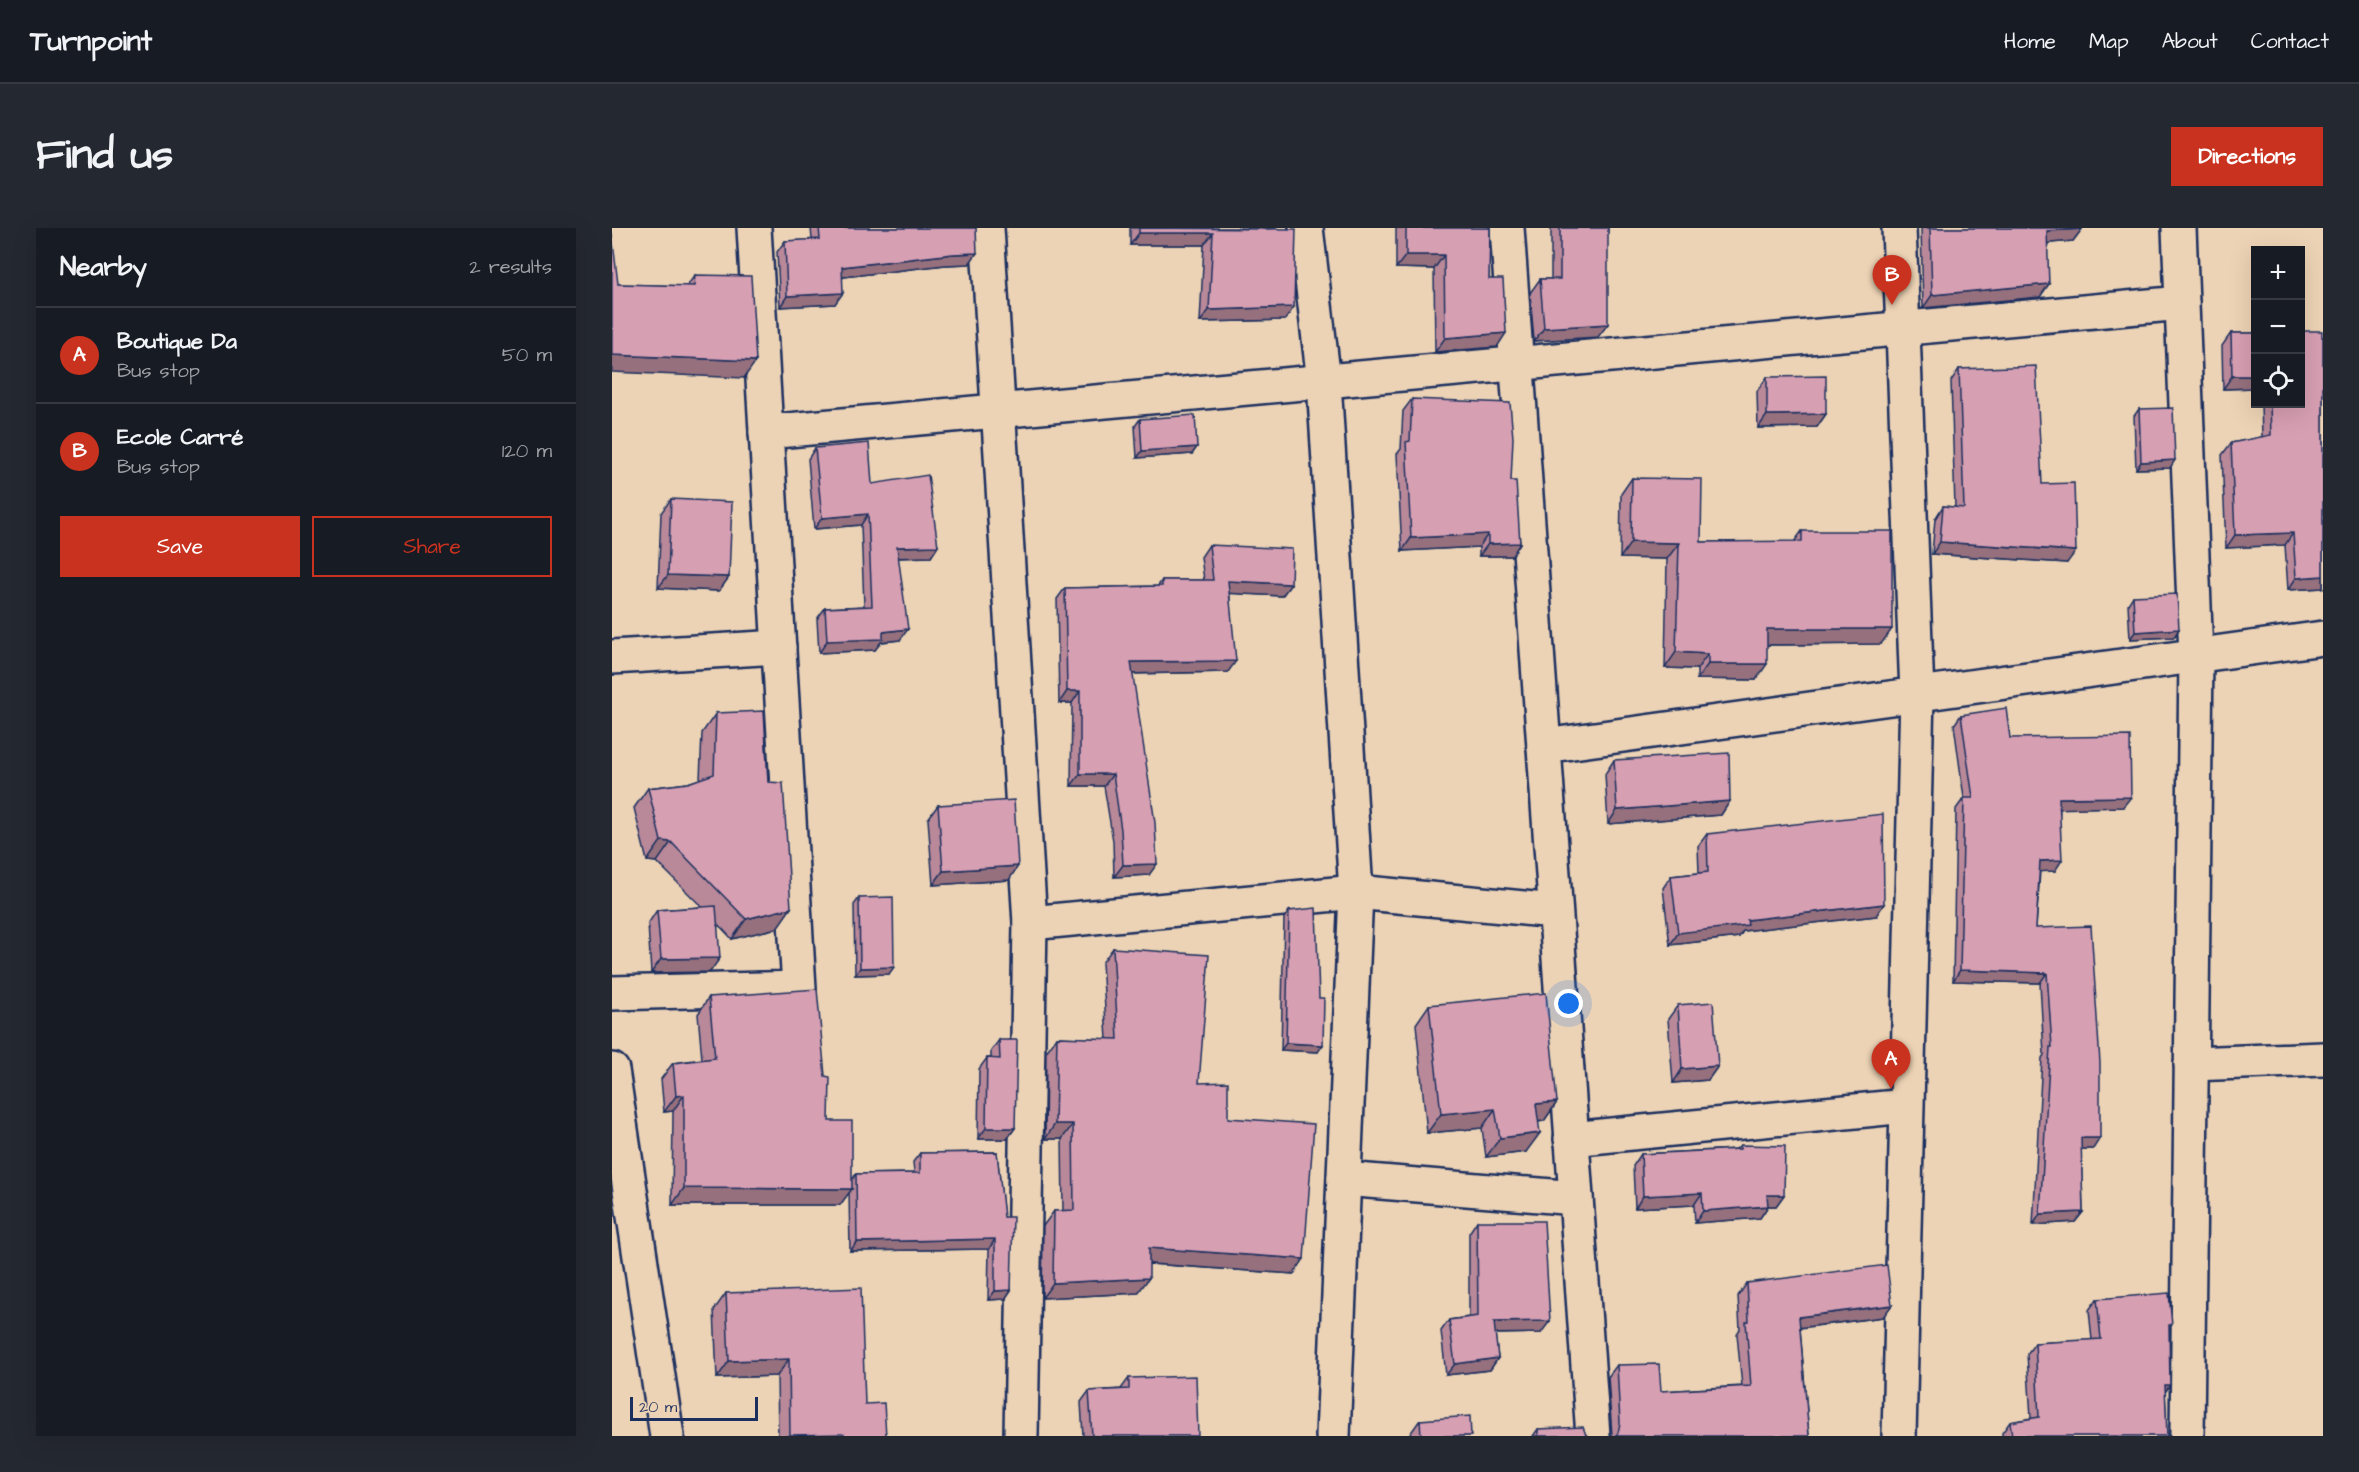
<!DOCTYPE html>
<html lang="en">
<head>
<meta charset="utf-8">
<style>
	body { margin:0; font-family:"Architects Daughter",sans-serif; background:#242831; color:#f1f3f6 }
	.controls { position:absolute; right:18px; top:18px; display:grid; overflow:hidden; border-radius:0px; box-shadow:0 6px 24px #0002 }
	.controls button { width:54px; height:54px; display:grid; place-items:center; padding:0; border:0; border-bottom:2px solid #363941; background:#171b24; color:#f1f3f6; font:30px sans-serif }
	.scale { position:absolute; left:18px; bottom:15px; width:128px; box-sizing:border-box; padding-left:6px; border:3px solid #1b2f5e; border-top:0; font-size:16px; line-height:21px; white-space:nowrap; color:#1b2f5e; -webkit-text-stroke:4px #edd3b5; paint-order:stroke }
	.you { position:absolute; left:957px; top:776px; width:21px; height:21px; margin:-15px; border:4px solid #fff; border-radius:50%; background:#1a73e8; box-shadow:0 0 0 9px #1a73e833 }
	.badge { display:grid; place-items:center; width:39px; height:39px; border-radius:50%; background:#c8321e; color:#fff; font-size:20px; font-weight:700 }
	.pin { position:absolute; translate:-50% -50px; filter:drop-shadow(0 2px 3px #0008) }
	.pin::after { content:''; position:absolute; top:32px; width:21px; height:18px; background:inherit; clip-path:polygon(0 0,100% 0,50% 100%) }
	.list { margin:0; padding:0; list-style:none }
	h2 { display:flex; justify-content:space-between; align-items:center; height:78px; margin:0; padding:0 24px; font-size:26px }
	h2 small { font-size:20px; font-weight:400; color:#9ea1a6 }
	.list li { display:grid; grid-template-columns:39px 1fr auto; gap:18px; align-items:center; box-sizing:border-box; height:96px; padding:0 24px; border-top:2px solid #363941 }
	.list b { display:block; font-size:22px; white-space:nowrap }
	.list p { margin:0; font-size:20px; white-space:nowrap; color:#9ea1a6 }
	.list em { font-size:20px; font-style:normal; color:#9ea1a6 }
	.actions { display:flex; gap:12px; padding:18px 24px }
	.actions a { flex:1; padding:14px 0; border:2px solid #c8321e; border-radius:0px; text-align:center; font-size:21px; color:#c8321e }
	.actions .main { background:#c8321e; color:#fff }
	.icon { flex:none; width:33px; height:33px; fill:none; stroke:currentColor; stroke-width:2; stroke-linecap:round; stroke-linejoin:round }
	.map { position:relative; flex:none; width:1711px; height:1208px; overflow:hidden; border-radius:0px }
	header { display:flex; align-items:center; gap:36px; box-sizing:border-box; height:84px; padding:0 30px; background:#171b24; border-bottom:2px solid #363941 }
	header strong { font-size:28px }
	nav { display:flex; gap:33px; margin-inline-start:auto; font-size:21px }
	.intro { display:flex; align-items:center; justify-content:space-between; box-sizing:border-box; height:144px; padding:0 36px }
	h1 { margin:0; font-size:42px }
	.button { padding:15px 27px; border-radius:0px; background:#c8321e; color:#fff; font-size:21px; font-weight:700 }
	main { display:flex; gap:36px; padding:0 36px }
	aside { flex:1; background:#171b24; border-radius:0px; box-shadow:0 6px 24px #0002 }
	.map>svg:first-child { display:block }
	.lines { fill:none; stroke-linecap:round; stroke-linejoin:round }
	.street-casing { stroke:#1b2f5e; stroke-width:38 }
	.street { stroke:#edd3b5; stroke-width:33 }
	.wall { fill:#b98999; stroke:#1b2f5e; stroke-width:1.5 }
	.shaded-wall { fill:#966f7d; stroke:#1b2f5e; stroke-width:1.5 }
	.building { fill:#d79fb2; stroke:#1b2f5e; stroke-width:1.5 }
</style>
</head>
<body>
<header>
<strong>Turnpoint</strong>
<nav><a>Home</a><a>Map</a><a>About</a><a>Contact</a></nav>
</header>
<div class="intro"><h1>Find us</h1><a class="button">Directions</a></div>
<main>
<aside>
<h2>Nearby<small>2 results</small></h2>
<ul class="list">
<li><span class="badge">A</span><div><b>Boutique Da</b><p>Bus stop</p></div><em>50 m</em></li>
<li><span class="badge">B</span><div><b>Ecole Carré</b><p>Bus stop</p></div><em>120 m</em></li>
</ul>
<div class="actions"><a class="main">Save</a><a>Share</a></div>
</aside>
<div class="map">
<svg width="1711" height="1208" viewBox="0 0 1711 1208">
	<rect width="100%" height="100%" fill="#edd3b5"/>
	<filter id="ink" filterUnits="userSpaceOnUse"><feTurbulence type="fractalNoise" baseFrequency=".0167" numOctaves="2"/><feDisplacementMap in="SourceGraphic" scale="12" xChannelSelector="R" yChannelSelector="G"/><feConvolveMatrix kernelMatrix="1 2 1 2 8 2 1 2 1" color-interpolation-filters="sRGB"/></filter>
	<g filter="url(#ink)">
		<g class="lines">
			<defs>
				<g id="street">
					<path d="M375,0L418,695L409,1208"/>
					<path d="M694,0L712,154L744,664L721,1208"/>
					<path d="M895,0L981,1208"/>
					<path d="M1567,0L1584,428L1575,1208"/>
					<path d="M154,204L1570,75"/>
					<path d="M0,429L167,419"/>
					<path d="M932,518L1711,410"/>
					<path d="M418,695L744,664L943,683"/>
					<path d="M0,765L187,760L142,0"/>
					<path d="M1579,836L1711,831"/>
					<path d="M0,842L55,1208"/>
					<path d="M959,911L1294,878"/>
					<path d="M732,951L964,970"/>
					<path d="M1287,1208L1305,466L1287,0"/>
				</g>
			</defs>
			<use href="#street" class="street-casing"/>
			<use href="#street" class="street"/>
		</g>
		<g class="wall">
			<path d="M199,0H364L357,36L333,37L231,49L223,76L168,79L165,24L173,13L200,12Z"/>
			<path d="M518,0H665L673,92L588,94L592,17H518Z"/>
			<path d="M784,0H878L877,51L885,119L823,124L822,41L784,40Z"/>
			<path d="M939,0H996L986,109L922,113L918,65L928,51H939Z"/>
			<path d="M1309,0H1470V1L1461,13L1436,15L1428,69L1311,80Z"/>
			<path d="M83,47L132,150L6,56L75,58Z"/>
			<path d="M1619,105H1644V160L1611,161L1610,118Z"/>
			<path d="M1710,109H1711V360L1676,362L1673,317L1614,320L1610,227L1619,215L1650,209L1649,176H1689Z"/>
			<path d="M1347,141L1430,256L1455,335L1320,326L1323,291L1331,278L1343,279L1339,153Z"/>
			<path d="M1155,149L1214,186L1205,199L1146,200L1145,163Z"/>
			<path d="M800,171L899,253L908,315L900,328H867V319L790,323L785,226L789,221L791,183Z"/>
			<path d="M1527,181L1558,240L1524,241L1522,188Z"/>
			<path d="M528,191L585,219L580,226L525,230L523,198Z"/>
			<path d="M203,220L260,256L326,318L319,329L286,330L288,412L269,414L263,422L207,425L205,391L213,380L252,378L249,297L202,301L196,231Z"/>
			<path d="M1020,250L1089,314H1182L1190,303L1269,416L1155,417L1144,452L1085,451V441L1053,440L1055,331L1008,330L1009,266Z"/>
			<path d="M59,271L117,349L107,363L46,360L49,285Z"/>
			<path d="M597,317L679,356L670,368L618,365L616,444L520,446L537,647L502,649L501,613L492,558H459L460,475H447L445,371L453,360L546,358L550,352H592L589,329Z"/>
			<path d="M1521,368L1567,401L1562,409L1518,411L1516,376Z"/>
			<path d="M104,485L165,700L120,711L106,696L98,744L39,745L36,696L45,682L90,679L45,634L35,633L22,580L36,560L76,555L88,551L90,505Z"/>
			<path d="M1349,487L1398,510L1511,579L1448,580L1443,643H1428L1424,700L1481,921H1469L1471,984L1463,994L1421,997L1430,830L1432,827L1428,755L1341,753L1344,581L1352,570L1342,497Z"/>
			<path d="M1002,532L1118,573L1109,587L996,596L993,546Z"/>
			<path d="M326,577L397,652L321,657L316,591Z"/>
			<path d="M1095,606L1264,688L1131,703L1127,709L1058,717L1051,660L1059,648L1087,645L1086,618Z"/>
			<path d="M247,670L277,746L243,747L242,677Z"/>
			<path d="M677,683L706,824L669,822L672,690Z"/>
			<path d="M501,720L587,855L616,890L682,1046L537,1036L526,1065L430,1070L431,998L442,983H451L450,911H433L434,824L445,809L495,811L490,735Z"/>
			<path d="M97,769L217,893L240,952L244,946L302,945L301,934L308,925L385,924L399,1062L393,1071L376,1072L377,1021L238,1023L237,964L228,977H60L61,883L52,884L49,851L61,835L90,831L86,786Z"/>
			<path d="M817,777L945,874L932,893L926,894L914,924L874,929L870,900L815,905L804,796Z"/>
			<path d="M1066,777L1106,838L1096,852L1061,855L1056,791Z"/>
			<path d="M387,812L403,900L395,911H366L367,841L375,830H379V823Z"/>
			<path d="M1128,917L1172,967L1164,978H1156L1148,990L1083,995L1082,977L1023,980L1021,938L1029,926L1124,921Z"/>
			<path d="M865,993L929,1105L883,1106L886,1130L878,1142L834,1147L829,1103L837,1092L857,1089V1005Z"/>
			<path d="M1135,1055L1271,1089L1188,1100L1197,1208H1000L996,1149L1005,1137L1049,1163L1130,1158L1125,1106L1128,1101L1126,1068Z"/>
			<path d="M114,1065L253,1176L274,1208H166L165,1148L105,1150L102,1082Z"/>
			<path d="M1485,1071L1557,1101L1553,1164L1555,1208H1390V1205L1398,1194L1419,1190L1415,1126L1423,1115L1480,1112L1477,1082Z"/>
			<path d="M517,1150L586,1208H471L469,1174L477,1163L509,1161Z"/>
			<path d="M808,1192L859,1208H798V1206Z"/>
			<path d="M926,1201L974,1207L976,1208H921Z"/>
		</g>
		<g class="shaded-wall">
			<path d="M1470,1L1461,13L1427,16L1435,3Z"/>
			<path d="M527,5H601L592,17H518Z"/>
			<path d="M365,25L357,36L333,37L223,50L230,39L341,26Z"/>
			<path d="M794,27H832L822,41L784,40Z"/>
			<path d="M1437,56L1428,69L1311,80L1320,67Z"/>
			<path d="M231,65L223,76L168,79L175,68Z"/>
			<path d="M682,79L673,92L588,94L597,82Z"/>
			<path d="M996,96L986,109L922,113L932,100Z"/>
			<path d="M894,105L885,119L823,124L833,110Z"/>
			<path d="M0,127L144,133L132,150L0,144Z"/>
			<path d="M1620,148H1644V160L1611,161Z"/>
			<path d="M1214,186L1205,199L1146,200L1155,187Z"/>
			<path d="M585,219L580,226L525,230L530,223Z"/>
			<path d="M1563,232L1558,240L1524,241L1529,234Z"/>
			<path d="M256,286L249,297L202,301L210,290Z"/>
			<path d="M1681,305L1673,317L1614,320L1623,307Z"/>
			<path d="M876,306L867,319L790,323L799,310Z"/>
			<path d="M1019,314L1067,315L1055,331L1008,330Z"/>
			<path d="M1328,314L1464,323L1455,335L1320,326Z"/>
			<path d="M908,315L900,328H867L876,316Z"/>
			<path d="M326,318L319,329L277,330L285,319Z"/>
			<path d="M56,347L117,349L107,363L46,360Z"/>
			<path d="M1711,348V360L1676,362L1684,350Z"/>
			<path d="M616,353L679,356L670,368L608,365Z"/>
			<path d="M296,401L288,412L269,414L263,422L207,425L215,413L271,404Z"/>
			<path d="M1155,401H1280L1269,416L1144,417Z"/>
			<path d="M1567,401L1562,409L1518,411L1523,404Z"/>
			<path d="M1064,424L1096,426L1085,441L1053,440Z"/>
			<path d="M624,433L616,444L510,446L519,434Z"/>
			<path d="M1096,436H1155L1144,452L1085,451Z"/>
			<path d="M455,463H468L460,475H447Z"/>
			<path d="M468,546H501L492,558H459Z"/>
			<path d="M1519,569L1511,579L1440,581L1447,570Z"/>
			<path d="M1118,573L1109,587L996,596L1005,582Z"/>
			<path d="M49,613L59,614L45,634L35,633Z"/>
			<path d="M1450,632L1443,643L1421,644L1428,633Z"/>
			<path d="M545,636L537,647L502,649L511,637Z"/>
			<path d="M406,638L397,652L321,657L331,643Z"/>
			<path d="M1272,676L1264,688L1131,703L1127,709L1058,717L1066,705L1135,692Z"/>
			<path d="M179,680L165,700L120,711L134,691Z"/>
			<path d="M108,730L98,744L39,745L49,731Z"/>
			<path d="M282,739L277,746L243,747L248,740Z"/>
			<path d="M1348,742L1435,745L1428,755L1341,753Z"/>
			<path d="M674,815L711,817L706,824L669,822Z"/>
			<path d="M1106,838L1096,852L1061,855L1070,841Z"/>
			<path d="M72,867L61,883L52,884L64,868Z"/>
			<path d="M945,874L932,893L910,895L924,876Z"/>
			<path d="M883,881L870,900L815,905L829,886Z"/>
			<path d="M443,896H461L450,911H433Z"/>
			<path d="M374,900H403L395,911H366Z"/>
			<path d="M928,905L914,924L874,929L888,910Z"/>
			<path d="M1469,910H1488L1481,921H1462Z"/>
			<path d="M72,960L240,961L228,977H60Z"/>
			<path d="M1090,965L1082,977L1023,980L1031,968Z"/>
			<path d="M1155,967H1172L1164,978H1147Z"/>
			<path d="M1156,978L1148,990L1083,995L1091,983Z"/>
			<path d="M1471,984L1463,994L1421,997L1428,986Z"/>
			<path d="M383,1011L377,1021L238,1023L245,1014Z"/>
			<path d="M537,1020L692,1031L682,1046L526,1035Z"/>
			<path d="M537,1050L526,1065L430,1070L441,1055Z"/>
			<path d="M399,1062L393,1071L376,1072L383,1063Z"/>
			<path d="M1280,1077L1271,1089L1178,1101L1187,1089Z"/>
			<path d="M938,1093L929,1105L873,1106L882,1094Z"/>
			<path d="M886,1130L878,1142L834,1147L843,1136Z"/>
			<path d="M177,1131L165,1148L105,1150L117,1133Z"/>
			<path d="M1553,1157H1558L1550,1169Z"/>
			<path d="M232,1206L230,1208H178V1207Z"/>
		</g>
		<g class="building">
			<path d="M207,0H364L365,25L341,26L230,39L231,65L175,68L173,13L208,11Z"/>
			<path d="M527,0L684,1L682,79L597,82L601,5H527Z"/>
			<path d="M794,0H878L877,51H891L894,105L833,110L832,27H794Z"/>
			<path d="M948,0H996V96L932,100L928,51H948Z"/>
			<path d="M1318,0H1470V1L1435,3L1437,56L1320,67Z"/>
			<path d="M0,6L6,56L82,58L83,47L139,48L144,133L0,127Z"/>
			<path d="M1689,103H1710V109H1711V348L1684,350L1681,305L1623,307L1619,215L1659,207L1658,176H1689Z"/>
			<path d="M1619,105H1644V148H1620Z"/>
			<path d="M1424,138L1430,256L1462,255L1464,323L1328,314L1331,278L1352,280L1347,141Z"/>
			<path d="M1214,148V186L1155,187V149Z"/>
			<path d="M800,171L898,175L901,210L899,253H904L908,315L876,316V306L799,310L794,214L798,213Z"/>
			<path d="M1561,180L1563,232L1529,234L1527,181Z"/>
			<path d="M583,187L585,219L530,223L528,191Z"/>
			<path d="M257,215L260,256L316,247L326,318L285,319L296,401L271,404V411L215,413L213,380L260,378L256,286L210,290L203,220Z"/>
			<path d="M1020,250L1090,251L1089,314L1190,313V303H1280V401H1155V436H1096V426L1064,424L1067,315L1019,314Z"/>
			<path d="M59,271L120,274L117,349L56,347Z"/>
			<path d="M597,317L680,321L679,356L616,353L624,433L519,434L543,595L545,636L511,637L509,602L501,546H468V463H455L453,360L550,358V352H601Z"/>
			<path d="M1565,366L1567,401L1523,404L1521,368Z"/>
			<path d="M1394,480L1398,510L1518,508L1519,569L1447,570L1450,632L1428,633L1424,700L1479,698L1488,835V910H1469L1471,984L1428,986L1438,819H1440L1435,745L1348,742L1352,570H1361L1349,487Z"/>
			<path d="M152,483L156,554L171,555L179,680L134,691L59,614L49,613L36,560L76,555L102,546L104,485Z"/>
			<path d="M1117,525L1118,573L1005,582L1002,532Z"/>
			<path d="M402,572L406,638L331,643L326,577Z"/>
			<path d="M1271,586L1272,676L1135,692L1136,697L1066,705L1059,648L1096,644L1095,606Z"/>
			<path d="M281,669L282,739L248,740L247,670Z"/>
			<path d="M104,678L108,730L49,731L45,682Z"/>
			<path d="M704,680L707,770H712L711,817L674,815L677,683Z"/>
			<path d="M501,720L597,727L587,855L616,854V890L702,896L692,1031L537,1020V1050L441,1055L442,983L462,982L461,896H443L445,809L506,811Z"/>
			<path d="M205,761L213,848L218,849L217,893H240V961L72,960V867L64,868L61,835L103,830L97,769Z"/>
			<path d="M934,765L945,874L924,876L928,905L888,910L883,881L829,886L817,777Z"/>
			<path d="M1101,774L1106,838L1070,841L1066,777Z"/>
			<path d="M387,812H405L403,900H374L375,830L388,831Z"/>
			<path d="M1128,917L1173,918L1172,967H1155L1156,978L1091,983L1090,965L1031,968L1029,926L1128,921Z"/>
			<path d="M385,924L392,989H401L399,1062L383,1063V1011L245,1014L244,946L308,945V925Z"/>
			<path d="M865,993H932L938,1093L882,1094L886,1130L843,1136L837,1092L866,1088Z"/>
			<path d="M1275,1037L1280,1077L1187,1089L1197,1208H1003L1006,1205L1008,1195L1005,1137L1047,1136L1049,1163L1139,1158L1134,1094L1137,1093L1135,1055Z"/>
			<path d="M249,1060L253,1176L272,1175L274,1208H232V1206L178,1207L177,1131L117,1133L114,1065Z"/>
			<path d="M1557,1065L1560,1097H1557L1558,1157H1553L1555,1208H1400L1398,1194L1427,1189L1423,1115L1489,1111L1485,1071Z"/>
			<path d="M584,1148L586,1208H480L477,1163L517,1161V1150Z"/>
			<path d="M858,1188L859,1208H809L808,1192Z"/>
			<path d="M971,1199L974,1207L976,1208H926V1201Z"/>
		</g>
	</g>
</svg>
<div class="controls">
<button>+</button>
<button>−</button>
<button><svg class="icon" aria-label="locate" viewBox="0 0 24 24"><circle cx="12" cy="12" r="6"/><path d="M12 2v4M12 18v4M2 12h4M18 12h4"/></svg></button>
</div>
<div class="scale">20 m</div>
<div class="you"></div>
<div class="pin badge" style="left:1279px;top:861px">A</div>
<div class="pin badge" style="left:1280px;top:77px">B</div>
</div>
</main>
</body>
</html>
